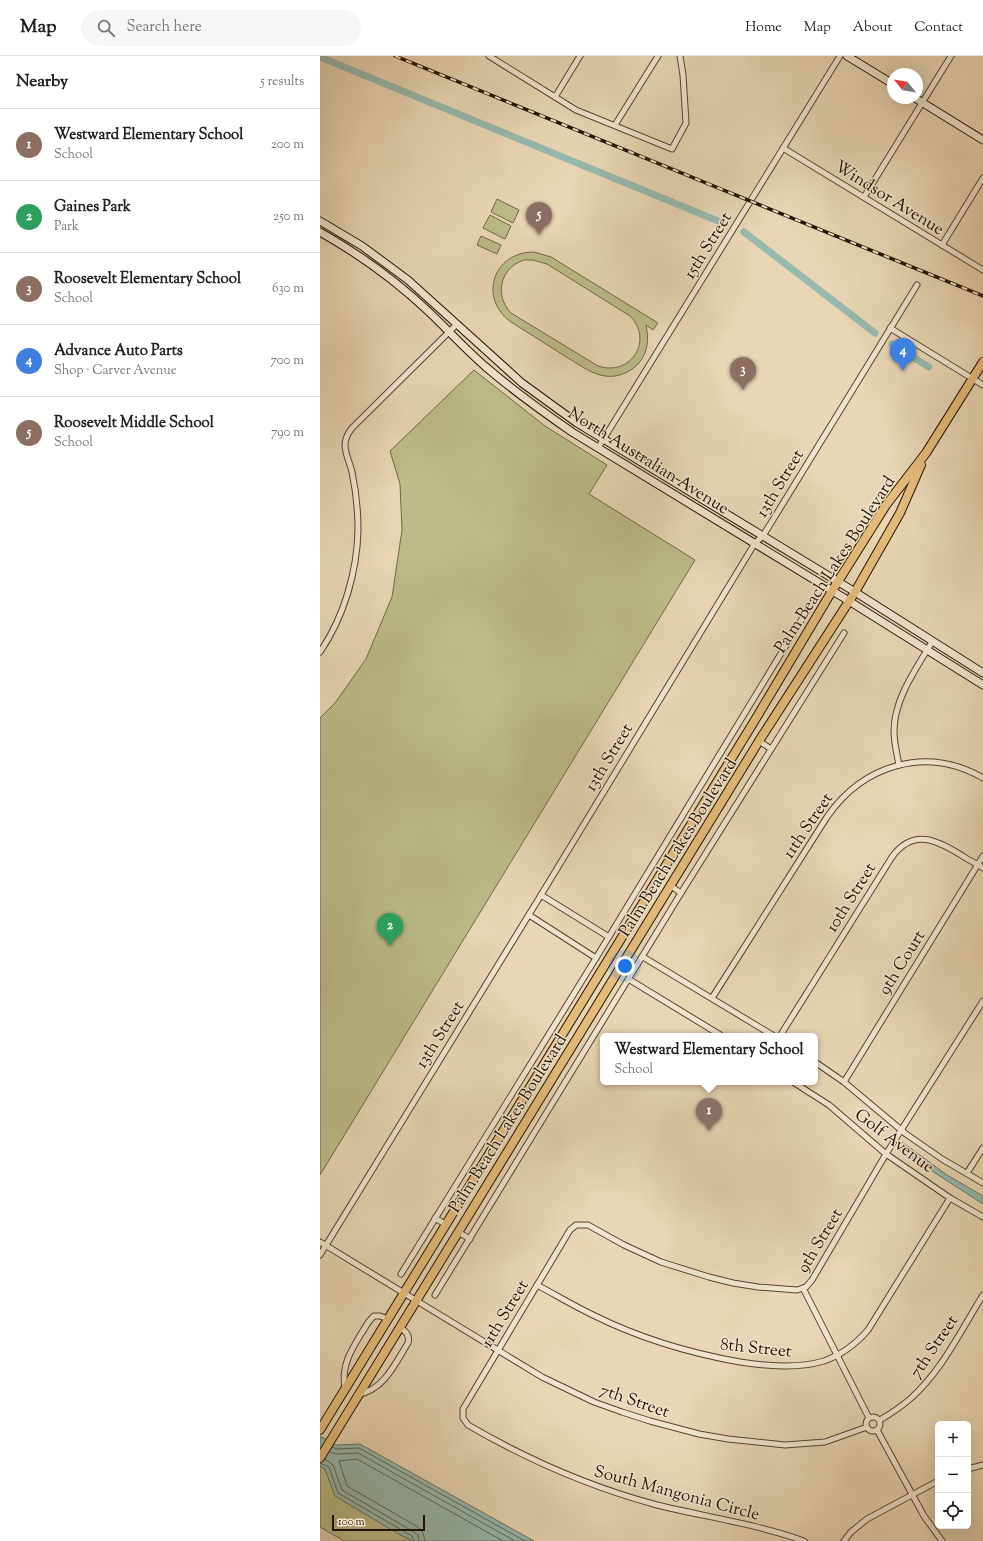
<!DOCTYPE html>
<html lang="en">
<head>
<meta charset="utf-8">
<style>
	body { margin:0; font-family:"Sorts Mill Goudy",serif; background:#f6f6f6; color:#222 }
	.controls { position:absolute; right:12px; bottom:12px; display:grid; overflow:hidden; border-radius:6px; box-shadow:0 4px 16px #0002 }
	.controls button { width:36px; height:36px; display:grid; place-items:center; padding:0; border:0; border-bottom:1px solid #e0e0e0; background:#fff; color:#222; font:20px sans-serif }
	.compass { position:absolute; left:567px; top:12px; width:36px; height:36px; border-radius:50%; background:#fff; box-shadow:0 4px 16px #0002; rotate:300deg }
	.scale { position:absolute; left:12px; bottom:10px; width:93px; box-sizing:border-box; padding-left:4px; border:2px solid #261302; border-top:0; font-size:11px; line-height:14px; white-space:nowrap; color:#261302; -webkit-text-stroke:3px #f0e4ce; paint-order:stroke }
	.you { position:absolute; left:305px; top:910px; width:14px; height:14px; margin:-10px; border:3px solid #fff; border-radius:50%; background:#1a73e8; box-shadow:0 0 0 6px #1a73e833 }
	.badge { display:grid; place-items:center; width:26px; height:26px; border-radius:50%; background:#8f2418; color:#fff; font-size:13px; font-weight:700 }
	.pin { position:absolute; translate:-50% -33px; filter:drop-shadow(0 1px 2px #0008) }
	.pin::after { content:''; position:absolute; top:21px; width:14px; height:12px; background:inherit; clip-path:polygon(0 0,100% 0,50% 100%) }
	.popup { position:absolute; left:280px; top:977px; width:218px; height:52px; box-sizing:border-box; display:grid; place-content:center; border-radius:6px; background:#fff; filter:drop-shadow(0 1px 3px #0005); font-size:13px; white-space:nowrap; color:#767676 }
	.popup b { font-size:15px; color:#222 }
	.popup::after { content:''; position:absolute; left:50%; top:100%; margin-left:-8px; border:8px solid transparent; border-top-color:#fff }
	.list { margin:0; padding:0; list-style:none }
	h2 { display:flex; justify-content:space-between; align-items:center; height:52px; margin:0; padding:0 16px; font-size:17px }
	h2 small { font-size:13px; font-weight:400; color:#767676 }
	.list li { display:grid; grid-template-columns:26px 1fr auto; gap:12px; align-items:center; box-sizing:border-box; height:72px; padding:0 16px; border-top:1px solid #e0e0e0 }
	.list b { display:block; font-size:15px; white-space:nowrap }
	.list p { margin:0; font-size:13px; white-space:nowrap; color:#767676 }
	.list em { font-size:13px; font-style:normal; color:#767676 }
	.icon { flex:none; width:22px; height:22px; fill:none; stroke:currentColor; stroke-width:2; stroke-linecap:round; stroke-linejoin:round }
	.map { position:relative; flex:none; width:663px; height:1485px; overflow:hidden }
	header { display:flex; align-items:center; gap:24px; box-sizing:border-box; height:56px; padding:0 20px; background:#fff; border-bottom:1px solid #e0e0e0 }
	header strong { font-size:19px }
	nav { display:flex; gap:22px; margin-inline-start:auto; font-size:14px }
	.search { width:280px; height:36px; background:#f6f6f6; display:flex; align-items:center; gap:10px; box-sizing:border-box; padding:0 14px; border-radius:22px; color:#767676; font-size:15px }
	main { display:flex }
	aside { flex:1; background:#fff }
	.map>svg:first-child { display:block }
	.green { fill:#bbbc89; stroke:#706846; fill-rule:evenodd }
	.water { fill:#97b9ae; stroke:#6a7769 }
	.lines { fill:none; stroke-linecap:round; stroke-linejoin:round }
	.shore { stroke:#5e6658; stroke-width:1 }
	.canal { stroke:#97b9ae; stroke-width:7 }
	.street-casing { stroke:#56442e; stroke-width:7 }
	.secondary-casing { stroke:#261302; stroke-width:9 }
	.primary-casing { stroke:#261302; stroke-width:10 }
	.street { stroke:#f0e4ce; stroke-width:5 }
	.secondary { stroke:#f0e4ce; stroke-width:7 }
	.primary { stroke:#e4bb7a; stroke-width:8 }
	.rail-casing { stroke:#261302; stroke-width:3.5 }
	.rail { stroke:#f0e4ce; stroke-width:2; stroke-dasharray:6; stroke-linecap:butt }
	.labels { text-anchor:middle; stroke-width:3; stroke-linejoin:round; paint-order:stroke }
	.street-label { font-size:17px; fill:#261302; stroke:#f0e4ce }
</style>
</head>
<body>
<header>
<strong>Map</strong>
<div class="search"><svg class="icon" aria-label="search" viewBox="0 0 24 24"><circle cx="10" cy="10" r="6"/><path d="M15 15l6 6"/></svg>Search here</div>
<nav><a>Home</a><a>Map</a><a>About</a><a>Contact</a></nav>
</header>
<main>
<aside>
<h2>Nearby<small>5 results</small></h2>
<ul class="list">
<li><span class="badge" style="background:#8d6e63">1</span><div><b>Westward Elementary School</b><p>School</p></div><em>200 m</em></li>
<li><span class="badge" style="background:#2e9e5b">2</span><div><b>Gaines Park</b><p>Park</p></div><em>250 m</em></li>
<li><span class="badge" style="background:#8d6e63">3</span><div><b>Roosevelt Elementary School</b><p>School</p></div><em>630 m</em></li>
<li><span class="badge" style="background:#3f7fe0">4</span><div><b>Advance Auto Parts</b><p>Shop · Carver Avenue</p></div><em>700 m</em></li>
<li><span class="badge" style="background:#8d6e63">5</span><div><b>Roosevelt Middle School</b><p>School</p></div><em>790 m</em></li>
</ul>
</aside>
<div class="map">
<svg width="663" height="1485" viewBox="0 0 663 1485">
	<rect width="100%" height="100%" fill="#e8d6b4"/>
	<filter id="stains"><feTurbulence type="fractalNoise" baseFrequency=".005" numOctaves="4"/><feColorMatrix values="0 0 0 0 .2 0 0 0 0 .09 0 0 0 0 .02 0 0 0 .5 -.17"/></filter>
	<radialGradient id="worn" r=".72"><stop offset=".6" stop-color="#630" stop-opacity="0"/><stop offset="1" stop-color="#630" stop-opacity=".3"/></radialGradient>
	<g class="green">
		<path d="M177,143L199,154L193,167L171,156Z"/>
		<path d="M170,159L191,170L185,183L163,172Z"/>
		<path d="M161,180L181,189L177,198L157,189Z"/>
		<path d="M214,196L231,201L338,267L333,274L326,269C329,283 328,296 319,307C309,318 294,323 280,319C269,316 258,308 248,302C229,290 210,278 191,266C158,242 173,196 214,196ZM204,204H213L227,208L310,260C334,284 311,321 278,310L191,257C174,239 180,212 204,204Z"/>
		<path d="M154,314L225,370L287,409L269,438L375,504L0,1119V662L15,647L46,603L72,541L82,474L80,428L70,395Z"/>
		<path d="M0,1410L5,1413L15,1440L77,1477L93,1485H24L0,1471Z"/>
	</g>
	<g class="water">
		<path d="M582,1086L627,1119L663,1140V1148L578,1093Z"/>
		<path d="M0,1380L16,1389L40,1388L214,1485H93L77,1477L15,1440L5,1413L0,1410Z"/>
	</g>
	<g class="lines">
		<g class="shore">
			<path d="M12,1391L17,1393L39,1392L205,1485"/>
			<path d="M10,1396L16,1398L38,1397L195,1485"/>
			<path d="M5,1403L13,1409L22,1434L94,1476L98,1479L99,1485"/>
			<path d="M0,1407L9,1411L18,1437L92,1480L94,1485"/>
			<path d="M105,1485L103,1477L98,1471L27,1430L19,1405L37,1403L183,1485"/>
		</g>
		<g class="canal">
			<path d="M0,1L403,167"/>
			<path d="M424,176L555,277"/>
			<path d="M572,288L609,311"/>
		</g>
		<defs>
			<g id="street">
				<path d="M169,0L256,54L352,93L366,67L363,19L360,0"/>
				<path d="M235,41L260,0"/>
				<path d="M295,69L338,0"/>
				<path d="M463,92L663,214"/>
				<path d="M544,141L631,0"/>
				<path d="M622,189L663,122"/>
				<path d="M570,272L663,329"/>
				<path d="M278,392L520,0"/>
				<path d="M0,596C24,561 37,516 38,474C38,454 36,435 32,416C30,407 25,398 25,389C25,382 28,377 32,372L137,268"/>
				<path d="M439,685L451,693"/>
				<path d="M579,709C577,698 574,687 574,675C574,643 596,613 612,586"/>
				<path d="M351,830L361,837"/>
				<path d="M221,839L289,881"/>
				<path d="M209,859L276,902"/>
				<path d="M323,901L454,980"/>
				<path d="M310,924L402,980"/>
				<path d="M392,942L507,761C543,709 606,689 663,722"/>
				<path d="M460,980L572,801C593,772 617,784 641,799C648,804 656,807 663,812"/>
				<path d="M495,1006L524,1026L586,1078L622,1103L663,1127"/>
				<path d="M473,1026L509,1049L566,1098L630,1142L663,1161"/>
				<path d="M524,1026L663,800"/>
				<path d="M647,1117L663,1092"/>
				<path d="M115,1162L125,1168"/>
				<path d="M138,1176L150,1183"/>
				<path d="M0,1186L222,1321L274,1346L302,1356L330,1365L379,1378L408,1383L465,1389L505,1386L547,1371"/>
				<path d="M0,1199L221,839L435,487L443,480L597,229"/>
				<path d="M81,1218L276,902L488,553"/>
				<path d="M217,1229C236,1239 254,1250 273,1259C319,1282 369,1297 420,1306C447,1310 477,1313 504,1305C521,1299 536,1288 548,1274L630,1142"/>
				<path d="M483,1232L549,1362"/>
				<path d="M115,1239L361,837L524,577"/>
				<path d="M25,1332C21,1311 30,1296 41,1278C45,1272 48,1265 54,1260H60L68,1263"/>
				<path d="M39,1338C64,1334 76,1306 88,1287C90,1279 86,1276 80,1271"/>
				<circle cx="553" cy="1368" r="7"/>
				<path d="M560,1364C570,1358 581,1351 590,1343C622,1315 641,1274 663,1239"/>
				<path d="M557,1374L604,1460L622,1485"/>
				<path d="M648,1413L663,1409"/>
				<path d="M484,1485C437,1468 386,1461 337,1449C270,1431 208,1404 148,1369L143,1362V1353L250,1174L256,1169H268L304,1189L341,1206L389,1221L413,1227L438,1231L477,1234L486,1231L492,1224L566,1098L663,945"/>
				<path d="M524,1485L531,1476L547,1463L618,1425"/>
			</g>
			<g id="secondary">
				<path d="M527,0L573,28"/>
				<path d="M595,42L663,84"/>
				<path d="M0,165L42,190L88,224L202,327L257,367L535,536L663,617"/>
				<path d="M0,176C39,198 75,224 108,255C128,274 146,294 167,312C194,335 223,356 252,376L529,545L663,629"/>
			</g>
			<g id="primary">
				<path d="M0,1374L435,664L512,535L566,449L606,397L663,306"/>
				<path d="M0,1402L439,685L535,536L580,457L601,409"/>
			</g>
		</defs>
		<use href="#street" class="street-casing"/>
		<use href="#secondary" class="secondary-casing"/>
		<use href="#primary" class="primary-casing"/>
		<use href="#street" class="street"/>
		<use href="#secondary" class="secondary"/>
		<use href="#primary" class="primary"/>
		<defs>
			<path id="rail" d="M75,0L663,240"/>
		</defs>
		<use href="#rail" class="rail-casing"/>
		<use href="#rail" class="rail"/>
	</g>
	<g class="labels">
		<g class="street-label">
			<text transform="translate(570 141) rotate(32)" y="6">Windsor Avenue</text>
			<text transform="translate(387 189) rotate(-58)" y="6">15th Street</text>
			<text transform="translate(329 404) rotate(32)" y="6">North Australian Avenue</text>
			<text transform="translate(459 427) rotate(-59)" y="6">13th Street</text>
			<text transform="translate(514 508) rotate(-57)" y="6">Palm Beach Lakes Boulevard</text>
			<text transform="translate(288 701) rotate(-59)" y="6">13th Street</text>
			<text transform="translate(487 769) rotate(-56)" y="6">11th Street</text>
			<text transform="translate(357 791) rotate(-58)" y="6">Palm Beach Lakes Boulevard</text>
			<text transform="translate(530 841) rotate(-58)" y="6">10th Street</text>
			<text transform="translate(581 906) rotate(-58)" y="6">9th Court</text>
			<text transform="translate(119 978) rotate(-58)" y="6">13th Street</text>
			<text transform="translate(187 1067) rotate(-58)" y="6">Palm Beach Lakes Boulevard</text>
			<text transform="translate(575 1084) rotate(37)" y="6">Golf Avenue</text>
			<text transform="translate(499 1184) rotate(-59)" y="6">9th Street</text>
			<text transform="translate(184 1257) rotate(-59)" y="6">11th Street</text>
			<text transform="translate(613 1290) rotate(-56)" y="6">7th Street</text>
			<text transform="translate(436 1291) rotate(6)" y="6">8th Street</text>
			<text transform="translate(315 1344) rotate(19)" y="6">7th Street</text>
			<text transform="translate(357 1436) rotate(15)" y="6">South Mangonia Circle</text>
		</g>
	</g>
	<rect width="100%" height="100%" filter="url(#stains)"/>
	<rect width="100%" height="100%" fill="url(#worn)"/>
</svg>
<div class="controls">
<button>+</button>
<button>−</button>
<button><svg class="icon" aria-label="locate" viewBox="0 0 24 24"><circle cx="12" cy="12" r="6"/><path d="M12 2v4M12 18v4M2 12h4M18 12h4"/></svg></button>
</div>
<svg class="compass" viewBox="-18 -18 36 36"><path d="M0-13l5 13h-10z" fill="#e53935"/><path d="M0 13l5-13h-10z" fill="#767676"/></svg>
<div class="scale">100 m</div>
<div class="you"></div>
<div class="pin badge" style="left:389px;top:1075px;background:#8d6e63">1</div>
<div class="popup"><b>Westward Elementary School</b>School</div>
<div class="pin badge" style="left:70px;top:890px;background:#2e9e5b">2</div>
<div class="pin badge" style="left:423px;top:334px;background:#8d6e63">3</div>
<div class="pin badge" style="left:583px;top:315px;background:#3f7fe0">4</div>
<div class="pin badge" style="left:219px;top:179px;background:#8d6e63">5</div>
</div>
</main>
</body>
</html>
